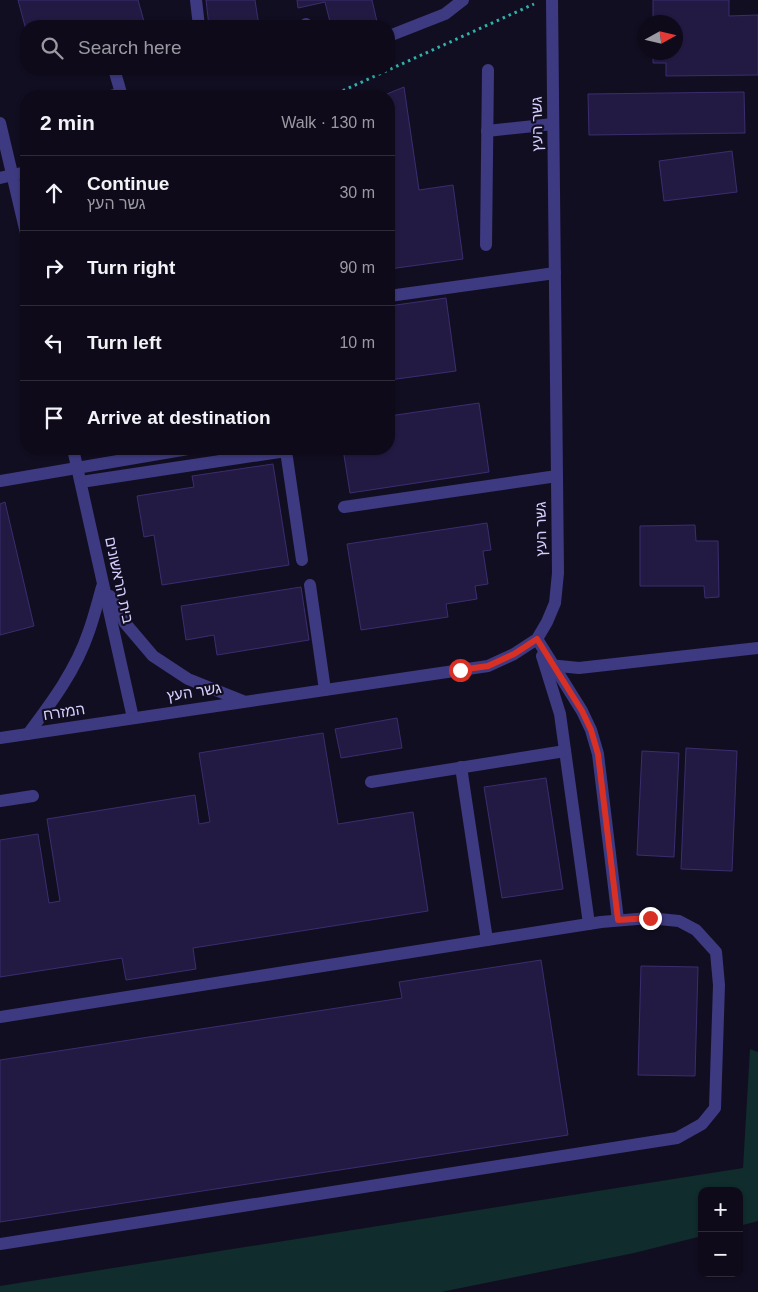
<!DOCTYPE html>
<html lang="en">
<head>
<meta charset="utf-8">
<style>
	body { margin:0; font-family:Helvetica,Heebo,sans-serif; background:#171323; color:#f1f3f6 }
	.controls { position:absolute; right:15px; bottom:15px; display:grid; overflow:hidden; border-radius:10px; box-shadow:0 1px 4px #0004 }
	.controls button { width:45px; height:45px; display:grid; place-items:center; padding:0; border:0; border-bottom:1px solid #2e2b39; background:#0e0a1a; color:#f1f3f6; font:25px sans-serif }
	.compass { position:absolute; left:638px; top:15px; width:45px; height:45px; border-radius:50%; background:#0e0a1a; box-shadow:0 1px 4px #0004; rotate:82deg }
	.stop { position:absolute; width:15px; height:15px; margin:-11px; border:4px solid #d93025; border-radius:50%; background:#fff }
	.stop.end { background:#d93025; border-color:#fff; box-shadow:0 1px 5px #0008 }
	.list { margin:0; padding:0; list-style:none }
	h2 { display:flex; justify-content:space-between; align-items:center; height:65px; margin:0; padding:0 20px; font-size:21px }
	h2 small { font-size:16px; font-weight:400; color:#9b9aa2 }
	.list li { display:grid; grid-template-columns:32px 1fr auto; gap:15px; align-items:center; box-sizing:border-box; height:75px; padding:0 20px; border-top:1px solid #2e2b39 }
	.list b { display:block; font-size:19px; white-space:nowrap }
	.list p { margin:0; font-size:16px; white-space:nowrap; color:#9b9aa2 }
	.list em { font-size:16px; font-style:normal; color:#9b9aa2 }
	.icon { flex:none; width:28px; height:28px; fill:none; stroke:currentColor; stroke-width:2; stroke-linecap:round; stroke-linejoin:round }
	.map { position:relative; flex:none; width:758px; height:1292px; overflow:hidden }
	.search { position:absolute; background:#0e0a1a; box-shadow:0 1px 4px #0004; left:20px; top:20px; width:375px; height:55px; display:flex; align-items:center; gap:12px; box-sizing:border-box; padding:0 18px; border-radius:20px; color:#9b9aa2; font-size:19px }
	.panel { position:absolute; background:#0e0a1a; box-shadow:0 1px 4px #0004; left:20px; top:90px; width:375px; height:365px; border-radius:20px }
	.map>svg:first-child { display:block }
	.green { fill:#112c2c }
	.building { fill:#231a43; stroke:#3b2d6f }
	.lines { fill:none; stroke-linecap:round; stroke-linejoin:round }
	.path { stroke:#30b2ac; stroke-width:3; stroke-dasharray:2.5 4; stroke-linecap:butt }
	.minor { stroke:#3e3a81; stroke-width:12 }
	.route { stroke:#d93025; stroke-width:6 }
	.labels { text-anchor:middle; stroke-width:4.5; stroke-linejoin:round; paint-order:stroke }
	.street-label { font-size:15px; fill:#d6d0fe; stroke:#120e22 }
</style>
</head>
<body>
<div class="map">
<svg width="758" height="1292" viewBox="0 0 758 1292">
	<rect width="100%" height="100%" fill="#120e22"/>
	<path class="green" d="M750,1049L758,1052V1221L739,1226V1191H702V1236L634,1253L441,1292H0V1286L743,1168Z"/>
	<g class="building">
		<path d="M18,0H138L145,25L26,26V30Z"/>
		<path d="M206,0H255L259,26H209Z"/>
		<path d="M297,0H372L378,26H331L325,2L298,8Z"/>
		<path d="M653,0H729V16L758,15V75L666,76V63H653V52H676V22H653Z"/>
		<path d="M404,87L419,190L453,185L463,259L389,269V96H382Z"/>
		<path d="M744,92L745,133L589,135L588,94Z"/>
		<path d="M732,151L737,192L664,201L659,161Z"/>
		<path d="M446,298L456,371L389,380V306Z"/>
		<path d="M479,403L489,472L350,493L343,449H389V416Z"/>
		<path d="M273,464L289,565L162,585L154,535L144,537L137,496L194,487L192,476Z"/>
		<path d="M5,502L34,626L0,635V504Z"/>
		<path d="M487,523L491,550L483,551L488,584L475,586L477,599L446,604L448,617L361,630L347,544Z"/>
		<path d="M695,525L696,541H718L719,597L705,598L704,586H640V526Z"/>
		<path d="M301,587L309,640L217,655L214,635L186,640L181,606Z"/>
		<path d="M397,718L402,748L341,758L335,729Z"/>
		<path d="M323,733L338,824L413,812L428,911L193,948L196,969L126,980L122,958L0,977V840L38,834L49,903L60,901L47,819L195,795L199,824L210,822L199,753Z"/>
		<path d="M686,748L737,751L732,871L681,869Z"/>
		<path d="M642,751L679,753L674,857L637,855Z"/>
		<path d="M546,778L563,889L502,898L484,787Z"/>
		<path d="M541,960L568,1135L0,1222V1060L402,998L399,982Z"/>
		<path d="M641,966L698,967L695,1076L638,1075Z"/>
	</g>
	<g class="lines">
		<path class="path" d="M331,96L534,4"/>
		<g class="minor">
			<path d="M196,0L199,26"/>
			<path d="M306,24V26"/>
			<path d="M389,36L445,14L463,0"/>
			<path d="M111,96L121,93L114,69"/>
			<path d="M0,123L26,233"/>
			<path d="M487,131L553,124"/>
			<path d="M0,178L26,172"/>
			<path d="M486,245L488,70"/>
			<path d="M389,296L555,273"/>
			<path d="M73,449L133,718"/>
			<path d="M0,481L188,449"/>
			<path d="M81,482L286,451L302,560"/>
			<path d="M344,507L557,476"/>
			<path d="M310,585L325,690"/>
			<path d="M110,596L125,623L153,656L188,679L243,701"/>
			<path d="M537,639L582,711L591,730L598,754L618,920"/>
			<path d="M542,656L560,714L589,924"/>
			<path d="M549,665L579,668L758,648"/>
			<path d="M28,734C52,702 76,670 89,631C94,617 98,601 102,587"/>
			<path d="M0,738L488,666L514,654L537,639L547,622L555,603L558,573L552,0"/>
			<path d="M461,767L487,940"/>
			<path d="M371,782L565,751"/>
			<path d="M0,801L33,796"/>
			<path d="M0,1017L601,922L649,918L679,921L696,930L716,952L719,985L715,1108L702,1124L677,1138L0,1244"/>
		</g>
	</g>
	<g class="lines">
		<path class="route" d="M460,670L488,666L514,654L537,639L582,711L591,730L598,754L618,920L650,918"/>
	</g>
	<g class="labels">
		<g class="street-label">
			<text transform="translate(537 124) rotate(-91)" y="5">גשר העץ</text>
			<text transform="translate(541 529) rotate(-91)" y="5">גשר העץ</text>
			<text transform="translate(119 580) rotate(78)" y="5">בית הראשונים</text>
			<text transform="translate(194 692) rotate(-9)" y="5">גשר העץ</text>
			<text transform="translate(64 712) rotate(-9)" y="5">המזרח</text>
		</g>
	</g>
</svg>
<div class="controls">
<button>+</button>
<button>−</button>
</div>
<svg class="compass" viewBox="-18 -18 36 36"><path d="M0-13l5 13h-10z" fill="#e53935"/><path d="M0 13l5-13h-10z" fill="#9b9aa2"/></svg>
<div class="stop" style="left:460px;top:670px"></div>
<div class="stop end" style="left:650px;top:918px"></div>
<div class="search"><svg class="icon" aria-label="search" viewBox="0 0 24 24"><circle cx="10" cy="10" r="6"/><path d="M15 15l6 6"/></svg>Search here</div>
<section class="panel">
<h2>2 min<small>Walk · 130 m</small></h2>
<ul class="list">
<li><svg class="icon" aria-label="ahead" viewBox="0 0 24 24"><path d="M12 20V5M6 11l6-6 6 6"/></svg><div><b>Continue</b><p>גשר העץ</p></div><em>30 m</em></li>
<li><svg class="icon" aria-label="right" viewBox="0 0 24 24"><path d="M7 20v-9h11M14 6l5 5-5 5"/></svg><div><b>Turn right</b></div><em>90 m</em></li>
<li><svg class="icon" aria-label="left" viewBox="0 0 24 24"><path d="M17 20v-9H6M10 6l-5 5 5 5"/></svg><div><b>Turn left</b></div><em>10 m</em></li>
<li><svg class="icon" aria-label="arrive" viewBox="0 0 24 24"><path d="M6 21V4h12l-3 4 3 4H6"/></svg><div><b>Arrive at destination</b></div></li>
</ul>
</section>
</div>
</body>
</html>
